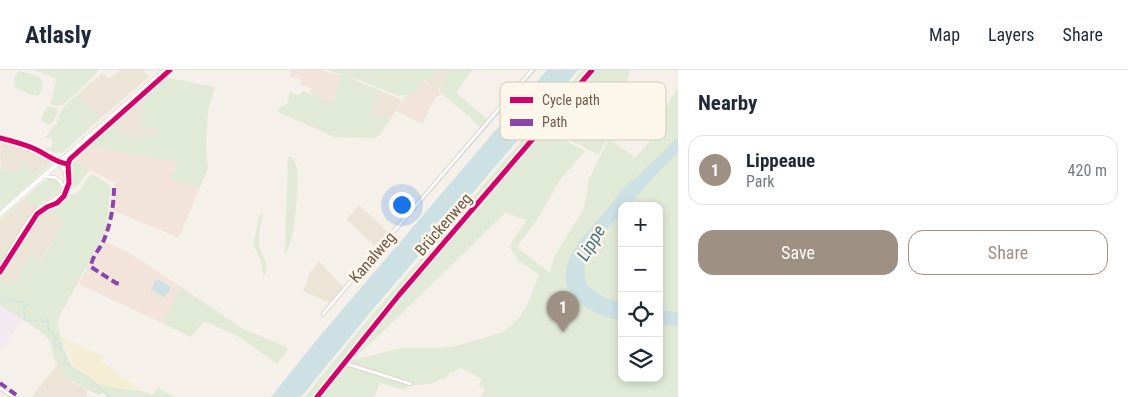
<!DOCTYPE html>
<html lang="en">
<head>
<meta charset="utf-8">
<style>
	body { margin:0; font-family:"Roboto Condensed",sans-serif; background:#f6f6f7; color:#1f2937 }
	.controls { position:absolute; right:15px; bottom:15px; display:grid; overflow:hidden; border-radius:10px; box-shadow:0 2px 8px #0003 }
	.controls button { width:45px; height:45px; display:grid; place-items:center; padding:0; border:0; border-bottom:1px solid #e0e1e3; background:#fff; color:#1f2937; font:25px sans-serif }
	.you { position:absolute; left:401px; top:134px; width:18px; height:18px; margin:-12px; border:4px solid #fff; border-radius:50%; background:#1a73e8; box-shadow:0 0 0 8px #1a73e833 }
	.badge { display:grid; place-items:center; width:32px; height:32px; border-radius:50%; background:#9f9084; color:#fff; font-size:16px; font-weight:700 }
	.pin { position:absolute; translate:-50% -41px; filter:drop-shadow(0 1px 2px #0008) }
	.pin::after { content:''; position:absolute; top:26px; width:18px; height:15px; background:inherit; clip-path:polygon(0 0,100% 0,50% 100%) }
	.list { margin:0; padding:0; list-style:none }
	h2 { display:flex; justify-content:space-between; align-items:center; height:65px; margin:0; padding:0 20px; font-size:21px }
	h2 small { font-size:16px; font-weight:400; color:#747a83 }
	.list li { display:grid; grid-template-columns:32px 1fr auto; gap:15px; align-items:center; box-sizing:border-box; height:70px; margin:0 10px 10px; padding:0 10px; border:1px solid #e0e1e3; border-radius:15px }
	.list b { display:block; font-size:19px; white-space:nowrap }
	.list p { margin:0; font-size:16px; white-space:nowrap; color:#747a83 }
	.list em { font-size:16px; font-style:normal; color:#747a83 }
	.actions { display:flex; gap:10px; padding:15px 20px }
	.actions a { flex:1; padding:11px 0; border:1px solid #9f9084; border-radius:15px; text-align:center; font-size:18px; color:#9f9084 }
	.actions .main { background:#9f9084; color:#fff }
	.icon { flex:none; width:28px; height:28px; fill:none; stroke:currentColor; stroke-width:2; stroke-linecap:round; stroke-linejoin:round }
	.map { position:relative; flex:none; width:678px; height:327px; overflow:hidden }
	header { display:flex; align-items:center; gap:30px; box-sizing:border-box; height:70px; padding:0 25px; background:#fff; border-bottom:1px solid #e0e1e3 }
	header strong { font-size:24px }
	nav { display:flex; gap:28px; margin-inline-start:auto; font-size:18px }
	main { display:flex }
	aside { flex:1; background:#fff }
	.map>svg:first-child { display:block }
	.residential { fill:#ede4d8 }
	.commercial { fill:#f2e4db }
	.education { fill:#f2e9f1 }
	.green { fill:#e1ead6; fill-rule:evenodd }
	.sand { fill:#f5eed5 }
	.water { fill:#cde1e4 }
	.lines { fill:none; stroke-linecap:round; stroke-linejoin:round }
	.stream { stroke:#cde1e4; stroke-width:1 }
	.street-casing { stroke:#d4cec8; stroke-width:4.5 }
	.secondary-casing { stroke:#d4cec8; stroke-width:5.5 }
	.street { stroke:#fefdfc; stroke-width:3 }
	.secondary { stroke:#fefdfc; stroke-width:4.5 }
	.quiet { stroke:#8e44ad; stroke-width:4; stroke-dasharray:8 4; stroke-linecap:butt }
	.cycleway-casing { stroke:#fdf6eb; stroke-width:8 }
	.cycleway { stroke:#d6006c; stroke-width:5 }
	.labels { text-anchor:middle; stroke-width:5; stroke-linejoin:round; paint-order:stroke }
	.street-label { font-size:16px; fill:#705b4d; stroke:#fdf6eb }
	.water-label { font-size:18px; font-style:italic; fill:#4a7580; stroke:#fdf6eb }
	.key { fill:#fdf6eb; stroke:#d3c8bc; stroke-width:1 }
	.key-label { font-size:14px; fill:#705b4d }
</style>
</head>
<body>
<header>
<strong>Atlasly</strong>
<nav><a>Map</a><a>Layers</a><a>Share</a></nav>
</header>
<main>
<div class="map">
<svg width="678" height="327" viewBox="0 0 678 327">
	<rect width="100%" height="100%" fill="#f5f1ea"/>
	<g class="residential">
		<path d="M120,0H143L149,7L100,49L78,24L102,3L109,9Z"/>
		<path d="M438,0H449L439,19L435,18L425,11L426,9L428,10Z"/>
		<path d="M379,20L402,30L390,49L371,43Z"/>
		<path d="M141,27H143L142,55L157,59L155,68L144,66L142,68L126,67L123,60L119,63L110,54Z"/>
		<path d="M5,71L31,80L40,85L39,86L48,91V93L35,104H13L3,97L1,99L0,76Z"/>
		<path d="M26,130L46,139L65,152L40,190L32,185L12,217L0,211V151Z"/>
		<path d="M359,135L390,164L376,178L347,149Z"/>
		<path d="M319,191L343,217L329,233L303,221L310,203Z"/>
		<path d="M57,295L72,312L87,320V327H32Z"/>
	</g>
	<g class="commercial">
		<path d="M290,0H321L341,7L333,33L313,26V24L310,23L311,18L301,15L302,10L290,7Z"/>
		<path d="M424,11L435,18H437L439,20L440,26H436L422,54L396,41L405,26L418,20Z"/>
		<path d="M89,75L208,98L179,168L112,140L115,113L72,90Z"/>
		<path d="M102,170L131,184L181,217L162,253L79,214Z"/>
	</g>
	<path class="education" d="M0,235L22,250L2,279L0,277Z"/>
	<g class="green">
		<path d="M34,0H98L96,4L63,35L56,36L50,34L56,12L55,8Z"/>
		<path d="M327,0H438L428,10L426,9L418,20L412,24L399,26L359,10Z"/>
		<path d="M449,0H472L456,23L487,49L481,57L478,56L470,47L439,21Z"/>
		<path d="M582,0H590L359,271L316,327H305L350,271Z"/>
		<path d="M594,0H631L621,27L615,51L599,85L545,57Z"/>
		<path d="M20,1L37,6L43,11L42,20L38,26L29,24L15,17C14,10 13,5 20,1Z"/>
		<path d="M328,2L348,7L379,20L371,43L390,49L392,47L379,66L374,68L334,67L278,42L280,37L287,34L290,21L294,24L300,25L303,21L333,33L341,7Z"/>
		<path d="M164,7L215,17L208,40L206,77L208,98L199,119L171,108L177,92L88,75L110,54L118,63L123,60L126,64V67L142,68L144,66L155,68L157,59L142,56L143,26Z"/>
		<path d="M678,17V327H480L485,320L479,315L482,309L461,298L450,303L445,308L429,314L408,316L405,320L380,313L374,327H319L343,297L347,296L354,288L357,289L402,278H436L455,276L504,262L519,248L527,235L539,205L519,191L510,178L511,173L527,150L505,143L364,280L347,291L411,212L543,59L585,81L560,110L538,148L517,177L550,203L554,187L584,138L589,109L609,68L635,88L652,69L670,30ZM622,136H659V308H622Z"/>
		<path d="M78,24L100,49L62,83H56L45,79V78L51,77L53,72L50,68H45L54,55L57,56C56,44 68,31 78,24Z"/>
		<path d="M49,36L56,38L58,43L51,54H46L41,50L46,38Z"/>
		<path d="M32,80L50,90L51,94L0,140V98L1,99L3,97L13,104L23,94L36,104L48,93L39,86V84L31,81Z"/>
		<path d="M288,87H292C294,91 296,94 297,98C299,114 295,173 285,184Z"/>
		<path d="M72,90L90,100C83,106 79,120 69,119L71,105L69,94Z"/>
		<path d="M90,105H94L111,116L106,161L57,251C59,264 66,289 75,299C82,305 109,316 118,318C133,321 138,318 152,325L159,318L174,327H107L103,323L99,325C79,316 62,308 53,286C52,282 52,275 50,271C44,262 11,242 0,235V211L12,217L32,185L41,190L65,152L46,139L60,134L68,125L77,124Z"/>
		<path d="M51,108H54L60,115L57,124L41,132L37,136L26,130L0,151V149L43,112Z"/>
		<path d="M260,144L263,145C261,154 258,164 259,174C260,185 271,193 265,205L262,202L261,191L253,174Z"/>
		<path d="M181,217L243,259L289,278L277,294L240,267L204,251L191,267L162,253Z"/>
	</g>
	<path class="sand" d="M60,266L104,287L102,292L142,320L101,315L75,299Z"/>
	<g class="water">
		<path d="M547,0H578L368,245L301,327H271L319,267Z"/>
		<path d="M678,67V82L651,110L629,136H622V143C604,162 574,188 588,217L606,228L622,233V251C589,244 551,225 571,185C579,169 593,156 604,143C612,134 618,124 626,116L631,110H634Z"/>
		<path d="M158,209L170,216V220L164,227L151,220L155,211Z"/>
		<path d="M659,240L678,242V257L659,254Z"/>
	</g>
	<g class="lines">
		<g class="stream">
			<path d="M387,172L536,0"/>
			<path d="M0,225L13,231L25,232L27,235L24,238V247L26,250L34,251L41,249L43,252L48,251L49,253L47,255L49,261L57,268L54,272V275L61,274L62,277L59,279L65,283V294L70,295L71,297L88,307L109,327"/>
			<path d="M144,327H147"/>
		</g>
		<defs>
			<g id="street">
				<path d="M0,68C22,74 84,89 61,123C55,132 43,133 36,141C23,155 11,180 0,197"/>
				<path d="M43,107C52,106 59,107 63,116"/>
				<path d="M323,244L532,0"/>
				<path d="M344,293L411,314"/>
				<path d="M0,318L14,327"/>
				<path d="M317,327L399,225L592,0"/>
			</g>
			<path id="secondary" d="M0,144L165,0"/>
		</defs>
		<use href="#street" class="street-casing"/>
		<use href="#secondary" class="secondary-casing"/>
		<use href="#street" class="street"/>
		<use href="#secondary" class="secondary"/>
		<g class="quiet">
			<path d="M114,118C114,135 110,157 103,172C99,180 91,188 91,197L116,213L120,214"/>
			<path d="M0,313L19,327"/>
		</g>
		<defs>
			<g id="cycleway">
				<path d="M0,68C12,71 24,74 35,79C46,84 56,93 68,94"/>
				<path d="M0,202L37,144L47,137L57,133L64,126L69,113L68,94L70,89L170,0"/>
				<path d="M317,327L399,225L592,0"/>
			</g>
		</defs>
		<use href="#cycleway" class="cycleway-casing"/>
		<use href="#cycleway" class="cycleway"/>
	</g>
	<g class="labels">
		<g class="street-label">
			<text transform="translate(443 154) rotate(-49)" y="6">Brückenweg</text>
			<text transform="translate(372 187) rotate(-49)" y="6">Kanalweg</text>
		</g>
		<g class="water-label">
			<text transform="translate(591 173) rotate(-59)" y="6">Lippe</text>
		</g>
	</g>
	<rect x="500" y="12" width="166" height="58" rx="8" class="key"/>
	<rect x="510" y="27" width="23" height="6" fill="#d6006c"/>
	<rect x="510" y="49" width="23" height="7" fill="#8e44ad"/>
	<g class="key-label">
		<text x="542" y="35">Cycle path</text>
		<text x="542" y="57">Path</text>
	</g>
</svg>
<div class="controls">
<button>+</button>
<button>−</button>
<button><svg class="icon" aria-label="locate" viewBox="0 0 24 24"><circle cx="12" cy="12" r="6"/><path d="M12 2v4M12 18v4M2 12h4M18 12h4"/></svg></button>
<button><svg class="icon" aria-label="layers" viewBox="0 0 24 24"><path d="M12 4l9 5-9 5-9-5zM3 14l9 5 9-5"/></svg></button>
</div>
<div class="you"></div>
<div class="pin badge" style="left:563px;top:262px">1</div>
</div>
<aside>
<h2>Nearby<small></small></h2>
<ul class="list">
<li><span class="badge">1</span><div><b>Lippeaue</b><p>Park</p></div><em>420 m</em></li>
</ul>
<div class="actions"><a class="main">Save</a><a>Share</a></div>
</aside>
</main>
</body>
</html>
